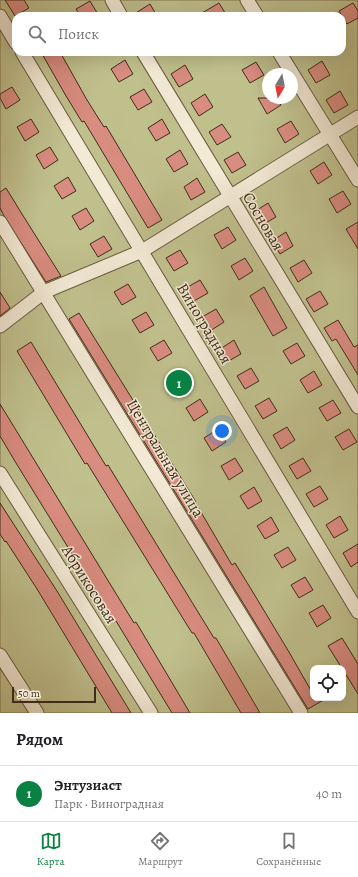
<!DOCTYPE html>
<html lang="ru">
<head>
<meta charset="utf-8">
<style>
	body { margin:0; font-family:Alegreya,serif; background:#f2f2f2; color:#202124 }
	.controls { position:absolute; right:12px; bottom:12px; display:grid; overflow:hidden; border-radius:8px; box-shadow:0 4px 16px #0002 }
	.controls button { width:36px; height:36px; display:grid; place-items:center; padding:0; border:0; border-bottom:1px solid #e0e0e0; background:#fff; color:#202124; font:20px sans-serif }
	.compass { position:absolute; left:262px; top:68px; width:36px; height:36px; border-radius:50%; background:#fff; box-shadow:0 4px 16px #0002; rotate:190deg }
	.scale { position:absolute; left:12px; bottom:10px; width:84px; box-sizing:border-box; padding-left:4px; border:2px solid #3f2d18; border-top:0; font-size:11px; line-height:14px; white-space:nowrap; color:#3f2d18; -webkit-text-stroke:3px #f3ead6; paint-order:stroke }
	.you { position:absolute; left:222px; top:431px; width:14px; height:14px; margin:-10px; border:3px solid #fff; border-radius:50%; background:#1a73e8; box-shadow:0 0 0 6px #1a73e833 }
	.badge { display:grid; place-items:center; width:26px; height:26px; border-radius:50%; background:#0b8043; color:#fff; font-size:13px; font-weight:700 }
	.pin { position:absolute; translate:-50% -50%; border:2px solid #fff; box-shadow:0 1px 4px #0006 }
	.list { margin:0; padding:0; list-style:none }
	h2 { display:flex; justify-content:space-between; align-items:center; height:52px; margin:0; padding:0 16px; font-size:17px }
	h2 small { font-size:13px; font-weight:400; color:#757577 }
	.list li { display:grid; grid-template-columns:26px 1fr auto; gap:12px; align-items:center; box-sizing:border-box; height:56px; padding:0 16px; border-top:1px solid #e0e0e0 }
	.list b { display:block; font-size:15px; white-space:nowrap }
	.list p { margin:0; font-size:13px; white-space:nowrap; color:#757577 }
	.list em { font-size:13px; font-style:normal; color:#757577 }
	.icon { flex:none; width:22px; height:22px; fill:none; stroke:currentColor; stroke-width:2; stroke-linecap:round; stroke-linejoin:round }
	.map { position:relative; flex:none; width:358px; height:713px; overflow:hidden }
	.search { position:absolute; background:#fff; box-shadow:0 4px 16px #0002; left:12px; right:12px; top:12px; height:44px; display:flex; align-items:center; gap:10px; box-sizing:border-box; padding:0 14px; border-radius:12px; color:#757577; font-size:15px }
	.sheet { height:108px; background:#fff }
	nav { display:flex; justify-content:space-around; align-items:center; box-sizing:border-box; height:56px; border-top:1px solid #e0e0e0; background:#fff; font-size:11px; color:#757577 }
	nav a { display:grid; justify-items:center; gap:2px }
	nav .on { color:#0b8043 }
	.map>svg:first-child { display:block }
	.green { fill:#c0c08d; stroke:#807652; fill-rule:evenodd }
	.building { fill:#d98c80; stroke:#3f2d18 }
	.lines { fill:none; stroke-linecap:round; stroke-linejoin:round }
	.street-casing { stroke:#6a5a42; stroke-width:15 }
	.street { stroke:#f3ead6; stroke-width:13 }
	.labels { text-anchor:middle; stroke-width:3; stroke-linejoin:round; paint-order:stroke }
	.street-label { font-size:16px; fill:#3f2d18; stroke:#f3ead6 }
</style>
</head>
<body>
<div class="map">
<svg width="358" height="713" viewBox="0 0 358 713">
	<rect width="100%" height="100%" fill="#eddfc0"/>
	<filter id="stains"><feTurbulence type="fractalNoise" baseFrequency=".005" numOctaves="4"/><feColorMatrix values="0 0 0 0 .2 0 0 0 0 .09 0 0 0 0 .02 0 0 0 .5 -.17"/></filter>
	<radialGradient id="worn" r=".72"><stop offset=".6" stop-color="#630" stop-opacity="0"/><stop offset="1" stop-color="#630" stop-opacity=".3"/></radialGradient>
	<path class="green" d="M0,0H358V713H0ZM16,16H342V52H16ZM268,74H292V98H268ZM313,668H343V698H313Z"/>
	<g class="building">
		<path d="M5,0H24L29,8L15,16Z"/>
		<path d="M90,1L99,16H81L76,9Z"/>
		<path d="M219,3L227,16H197Z"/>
		<path d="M353,3L358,11V18L347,24L339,11Z"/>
		<path d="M150,4L157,16H131Z"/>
		<path d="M41,52H60L87,100L104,127L106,126L162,220L148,228L84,121L82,122L66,96Z"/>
		<path d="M125,60L133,74L119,82L111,69Z"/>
		<path d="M322,61L330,75L316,83L308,70Z"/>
		<path d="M256,62L264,75L250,83L242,70Z"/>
		<path d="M185,65L193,79L179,87L171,74Z"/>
		<path d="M12,87L20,100L6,109L0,98V94Z"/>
		<path d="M144,89L152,102L138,110L130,97Z"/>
		<path d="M340,91L348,105L334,113L326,100Z"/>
		<path d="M205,94L213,107L199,116L191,103Z"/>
		<path d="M258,98H277L281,105L267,114Z"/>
		<path d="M31,119L39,132L25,141L17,127Z"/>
		<path d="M162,119L170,133L156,141L148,128Z"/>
		<path d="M291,121L299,134L285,143L277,129Z"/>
		<path d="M222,124L231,137L217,145L209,132Z"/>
		<path d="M50,147L58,160L44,169L36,155Z"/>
		<path d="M180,150L188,164L174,172L166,159Z"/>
		<path d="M238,152L246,165L232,173L224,160Z"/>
		<path d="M324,162L332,175L318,184L310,171Z"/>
		<path d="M68,177L76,191L62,199L54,186Z"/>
		<path d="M197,178L205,192L191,200L184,187Z"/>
		<path d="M6,188L22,214L61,276L46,282L4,216L0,208V192Z"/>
		<path d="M343,191L351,204L337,213L329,199Z"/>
		<path d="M268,203L276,217L262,225L254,212Z"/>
		<path d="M86,208L94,221L80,230L72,216Z"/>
		<path d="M358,222V249L346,229Z"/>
		<path d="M228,227L236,240L222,249L214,235Z"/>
		<path d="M286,232L293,246L280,254L272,241Z"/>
		<path d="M104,236L112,249L98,257L90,244Z"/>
		<path d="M180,250L188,263L174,271L166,258Z"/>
		<path d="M245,258L253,271L239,280L231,266Z"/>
		<path d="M304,260L312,273L298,282L290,268Z"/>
		<path d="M200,280L208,293L194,301L186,288Z"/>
		<path d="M128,284L136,297L122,305L114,292Z"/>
		<path d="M264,287L287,328L273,336L250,296Z"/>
		<path d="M320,291L328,304L314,312L306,299Z"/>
		<path d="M0,292L10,308L0,316Z"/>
		<path d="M216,309L224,322L210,331L202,317Z"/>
		<path d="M146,312L154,325L140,333L132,320Z"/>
		<path d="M79,313L196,502H195L232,565L235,563L251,589L289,652L313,694V698H327L308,709L69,319Z"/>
		<path d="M338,320L354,347L358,345V375L336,339L332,341L324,328Z"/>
		<path d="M164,340L172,353L158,361L150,348Z"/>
		<path d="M234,340L241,354L227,362L220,349Z"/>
		<path d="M31,342L106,466L108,465L198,612L214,638H216L260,713H241L194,633H192L87,463L85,464L17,351Z"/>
		<path d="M297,343L305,356L291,364L283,351Z"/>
		<path d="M251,368L259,381L245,389L237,376Z"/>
		<path d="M183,370L191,383L177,391L169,378Z"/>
		<path d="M314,371L322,385L308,393L300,380Z"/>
		<path d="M269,398L277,411L263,419L255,406Z"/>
		<path d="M200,399L208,412L194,421L186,408Z"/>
		<path d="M333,400L341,413L327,421L319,408Z"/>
		<path d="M0,404L134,623L136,622L190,713H172L116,621L114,622L16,463L0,436Z"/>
		<path d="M287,427L295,440L281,449L273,435Z"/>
		<path d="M218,429L226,442L212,451L204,438Z"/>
		<path d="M349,429L357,442L343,450L335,437Z"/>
		<path d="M235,458L243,471L229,480L221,466Z"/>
		<path d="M303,458L311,471L297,479L289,466Z"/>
		<path d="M320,486L328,499L314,507L306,494Z"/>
		<path d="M254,487L262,501L248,509L240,496Z"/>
		<path d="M0,503L57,591L131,713H112L37,589L6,541L5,542L0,534Z"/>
		<path d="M340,516L348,530L334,538L326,525Z"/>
		<path d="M271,517L279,531L265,539L257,526Z"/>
		<path d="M358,544V562L351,567L343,553Z"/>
		<path d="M288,547L296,560L282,568L274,555Z"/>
		<path d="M305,577L313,590L299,598L291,585Z"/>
		<path d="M323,605L331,618L317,627L309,613Z"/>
		<path d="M342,638L358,664V694L328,646Z"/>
	</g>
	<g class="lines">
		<defs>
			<g id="street">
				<path d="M112,0L121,16"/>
				<path d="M247,0L257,16"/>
				<path d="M0,16L16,43"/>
				<path d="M22,52L358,612"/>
				<path d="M143,52L358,407"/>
				<path d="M279,52L358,180"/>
				<path d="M0,222L301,713"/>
				<path d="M0,326L44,292L142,251L358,117"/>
				<path d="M0,473L151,713"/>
				<path d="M0,655L37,713"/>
			</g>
		</defs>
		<use href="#street" class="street-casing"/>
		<use href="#street" class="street"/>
	</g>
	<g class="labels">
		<g class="street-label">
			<text transform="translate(264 221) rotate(59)" y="6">Сосновая</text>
			<text transform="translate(205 323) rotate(59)" y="6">Виноградная</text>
			<text transform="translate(166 458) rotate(59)" y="6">Центральная улица</text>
			<text transform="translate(90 584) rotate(58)" y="6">Абрикосовая</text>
		</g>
	</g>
	<rect width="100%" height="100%" filter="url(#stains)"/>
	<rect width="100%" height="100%" fill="url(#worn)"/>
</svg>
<div class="controls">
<button><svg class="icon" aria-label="locate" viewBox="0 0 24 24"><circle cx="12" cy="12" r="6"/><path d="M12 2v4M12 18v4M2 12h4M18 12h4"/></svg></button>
</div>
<svg class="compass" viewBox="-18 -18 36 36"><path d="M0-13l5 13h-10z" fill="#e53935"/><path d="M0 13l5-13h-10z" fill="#757577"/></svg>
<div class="scale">50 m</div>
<div class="you"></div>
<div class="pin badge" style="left:179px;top:383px">1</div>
<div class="search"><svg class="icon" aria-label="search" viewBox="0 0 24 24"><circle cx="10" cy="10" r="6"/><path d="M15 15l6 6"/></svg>Поиск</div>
</div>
<section class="sheet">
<h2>Рядом<small></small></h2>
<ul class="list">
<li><span class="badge">1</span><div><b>Энтузиаст</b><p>Парк · Виноградная</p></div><em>40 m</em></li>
</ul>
</section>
<nav>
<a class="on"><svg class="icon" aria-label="map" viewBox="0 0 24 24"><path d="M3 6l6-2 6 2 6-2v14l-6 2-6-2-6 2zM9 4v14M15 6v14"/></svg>Карта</a>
<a><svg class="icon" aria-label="directions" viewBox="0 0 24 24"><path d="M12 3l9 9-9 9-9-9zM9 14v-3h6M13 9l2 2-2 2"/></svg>Маршрут</a>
<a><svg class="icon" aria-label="saved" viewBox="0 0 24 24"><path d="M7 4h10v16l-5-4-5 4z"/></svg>Сохранённые</a>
</nav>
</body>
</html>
